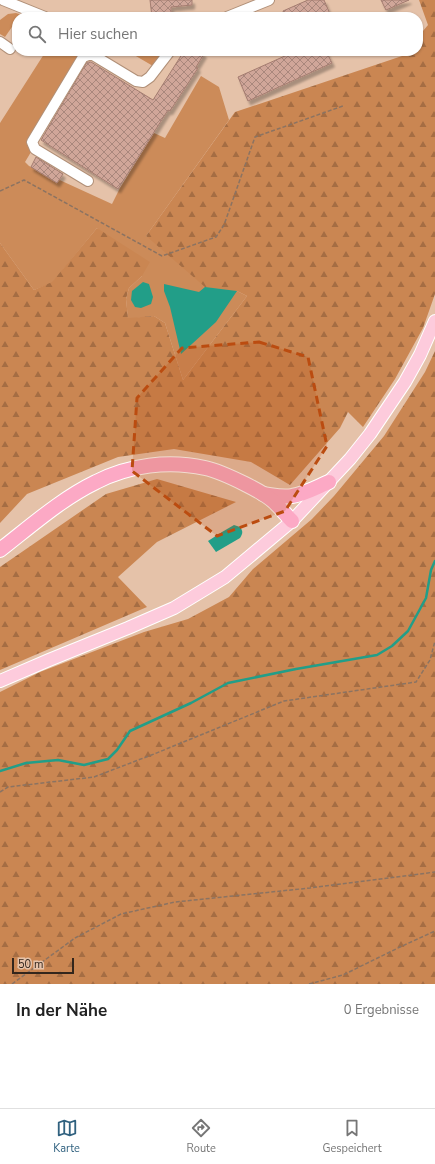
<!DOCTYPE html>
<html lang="de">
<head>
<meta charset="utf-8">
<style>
	body { margin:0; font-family:"Nunito Sans",sans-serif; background:#f2f2f2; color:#222 }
	.scale { position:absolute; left:12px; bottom:10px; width:62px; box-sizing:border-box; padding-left:4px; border:2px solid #33261c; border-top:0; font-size:11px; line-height:14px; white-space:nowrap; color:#33261c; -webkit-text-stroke:3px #e5c2a9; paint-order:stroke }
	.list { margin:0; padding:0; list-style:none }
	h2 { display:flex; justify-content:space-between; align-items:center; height:52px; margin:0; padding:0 16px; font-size:17px }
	h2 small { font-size:13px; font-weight:400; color:#767676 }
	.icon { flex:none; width:22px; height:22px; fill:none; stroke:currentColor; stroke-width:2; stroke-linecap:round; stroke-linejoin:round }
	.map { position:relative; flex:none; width:435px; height:984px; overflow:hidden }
	.search { position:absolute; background:#fff; box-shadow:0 1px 3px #0004; left:12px; right:12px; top:12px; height:44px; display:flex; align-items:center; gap:10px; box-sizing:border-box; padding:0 14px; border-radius:16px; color:#767676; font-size:15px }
	.sheet { height:124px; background:#fff }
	nav { display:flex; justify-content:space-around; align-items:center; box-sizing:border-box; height:56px; border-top:1px solid #e0e0e0; background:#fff; font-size:11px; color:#767676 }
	nav a { display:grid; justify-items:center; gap:2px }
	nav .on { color:#30617f }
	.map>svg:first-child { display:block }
	.green { fill:#cc8b59 }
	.forest { fill:url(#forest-firs) }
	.water { fill:#229e88 }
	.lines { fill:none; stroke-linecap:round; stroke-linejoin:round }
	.stream { stroke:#229e88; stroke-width:2.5 }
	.building { fill:url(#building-cross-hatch); stroke:#a47c70; filter:url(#shadow) }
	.minor-casing { stroke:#b19078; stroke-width:12 }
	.major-casing { stroke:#fff; stroke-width:14 }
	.highway-casing { stroke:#fff; stroke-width:16 }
	.path { stroke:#8b7362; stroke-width:1.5; stroke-dasharray:4 2; stroke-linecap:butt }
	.minor { stroke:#fff; stroke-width:10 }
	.major { stroke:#fdcbdc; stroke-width:12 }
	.highway { stroke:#fca9c5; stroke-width:14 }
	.marked { fill:#bb4c10; fill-opacity:0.2; stroke:#bb4c10; stroke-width:3; stroke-dasharray:8 5; stroke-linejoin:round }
</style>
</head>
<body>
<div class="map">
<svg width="435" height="984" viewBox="0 0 435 984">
	<defs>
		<pattern id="forest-firs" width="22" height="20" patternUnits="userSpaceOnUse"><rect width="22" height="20" fill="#ca8652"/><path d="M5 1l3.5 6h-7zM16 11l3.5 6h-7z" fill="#a56d43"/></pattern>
		<pattern id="building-cross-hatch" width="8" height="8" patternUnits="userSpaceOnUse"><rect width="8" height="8" fill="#d0a699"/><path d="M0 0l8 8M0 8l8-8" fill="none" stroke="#a9877c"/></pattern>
		<filter id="shadow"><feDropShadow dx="2.5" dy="4" stdDeviation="1" flood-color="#0004"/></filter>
	</defs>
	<rect width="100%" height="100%" fill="#e5c2a9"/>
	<g class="green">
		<path d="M16,13L28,17H17V26L14,24L5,37L0,34V20L8,14Z"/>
		<path d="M46,51H83L29,140L28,145L31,152L25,162L29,166L112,204L120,188L154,133L165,138L201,76L219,87L229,120L146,236L237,291L247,296L183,380L165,323L154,316L128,319L126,299L129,288L142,276L97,228L52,283L34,290L0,243V123Z"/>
		<path d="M94,51H163L153,66L129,52L127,54L102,55Z"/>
	</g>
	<g class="forest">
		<path d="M419,0H435V294L423,328L395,379L363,427L348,412L340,428L290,485L251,462L174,449L118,457L27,494L0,523V243L34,290L52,282L97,228L150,262L142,276L129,288L126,299L128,318L154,316L165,323L183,380L247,296L237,291L205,287L146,236L235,112L402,56L406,51H418V37L428,25Z"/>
		<path d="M435,351V984H0V692L40,672L144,632L188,619L229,597L253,569L312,519L334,496L384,436L425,372Z"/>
		<path d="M157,479L236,502L157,542L118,577L147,607L0,670V567L106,494Z"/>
	</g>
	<g class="water">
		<path d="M143,282L149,284L153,297L151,304L141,308L135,307L131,300L132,291Z"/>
		<path d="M164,284L199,292L205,287L237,291L216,322L181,354L170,307L164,291Z"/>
		<path d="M234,525L240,527C243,531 243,533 240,538L216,552L208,541L222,532Z"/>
	</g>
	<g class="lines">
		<path class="stream" d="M0,771L26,763L58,760L84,765L108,759L117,750L130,731L191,703L228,683L296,669L377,655L392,646L408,631L426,598L431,570L435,561"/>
	</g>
	<g class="building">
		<path d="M150,0H192V5L171,7V17H152Z"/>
		<path d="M308,0H324L330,14L322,17H285L283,11Z"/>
		<path d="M381,0H409L386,10Z"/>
		<path d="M184,51H200L204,54L196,67L198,68L170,111L168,110L118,189L41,140L87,62H91L153,100Z"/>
		<path d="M296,51H326L332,63L248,101L238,77Z"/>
		<path d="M36,157L63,174L57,183L31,167Z"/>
	</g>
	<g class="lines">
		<defs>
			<g id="minor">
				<path d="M3,0L45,17"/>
				<path d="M227,17L269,0"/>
				<path d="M0,42L10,49"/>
				<path d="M88,181L35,149L32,142L83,57L88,55H93L136,81L143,82L150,77L170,51"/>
			</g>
			<path id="major" d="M0,681L49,660L128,628L174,608L225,577L292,521L350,459L370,434L405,382L420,355L435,321"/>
			<g id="highway">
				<path d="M263,494C272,495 282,498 292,496C305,494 317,487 329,482"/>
				<path d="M0,550C31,526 61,499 96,482C129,465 169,460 205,468C219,471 233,478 245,484C255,489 265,494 273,501C280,507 286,515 292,521"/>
			</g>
		</defs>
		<use href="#minor" class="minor-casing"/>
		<use href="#major" class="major-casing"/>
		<use href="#highway" class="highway-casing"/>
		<g class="path">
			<path d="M0,191L24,180L162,256L216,237L224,225L255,137L343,106"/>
			<path d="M0,792L8,787L94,777L154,754L284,701L416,682L430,660L435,641"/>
			<path d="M12,984L75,938L121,914L175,902L310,888L435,872"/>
			<path d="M309,984L343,975L400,947L435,931"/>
		</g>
		<use href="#minor" class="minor"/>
		<use href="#major" class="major"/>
		<use href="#highway" class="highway"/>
	</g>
	<path class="marked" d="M259,342L308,357L327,446L285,511L217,536L132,471L137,398L182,348Z"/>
</svg>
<div class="scale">50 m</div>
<div class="search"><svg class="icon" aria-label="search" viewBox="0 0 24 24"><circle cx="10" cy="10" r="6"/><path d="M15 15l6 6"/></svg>Hier suchen</div>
</div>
<section class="sheet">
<h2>In der Nähe<small>0 Ergebnisse</small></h2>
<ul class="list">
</ul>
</section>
<nav>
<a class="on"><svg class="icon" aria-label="map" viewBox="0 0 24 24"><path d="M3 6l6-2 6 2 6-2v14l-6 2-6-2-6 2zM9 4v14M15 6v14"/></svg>Karte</a>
<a><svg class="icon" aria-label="directions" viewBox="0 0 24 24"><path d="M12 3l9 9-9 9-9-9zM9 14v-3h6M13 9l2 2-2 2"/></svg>Route</a>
<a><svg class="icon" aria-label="saved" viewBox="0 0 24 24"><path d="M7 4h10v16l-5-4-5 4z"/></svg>Gespeichert</a>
</nav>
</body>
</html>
